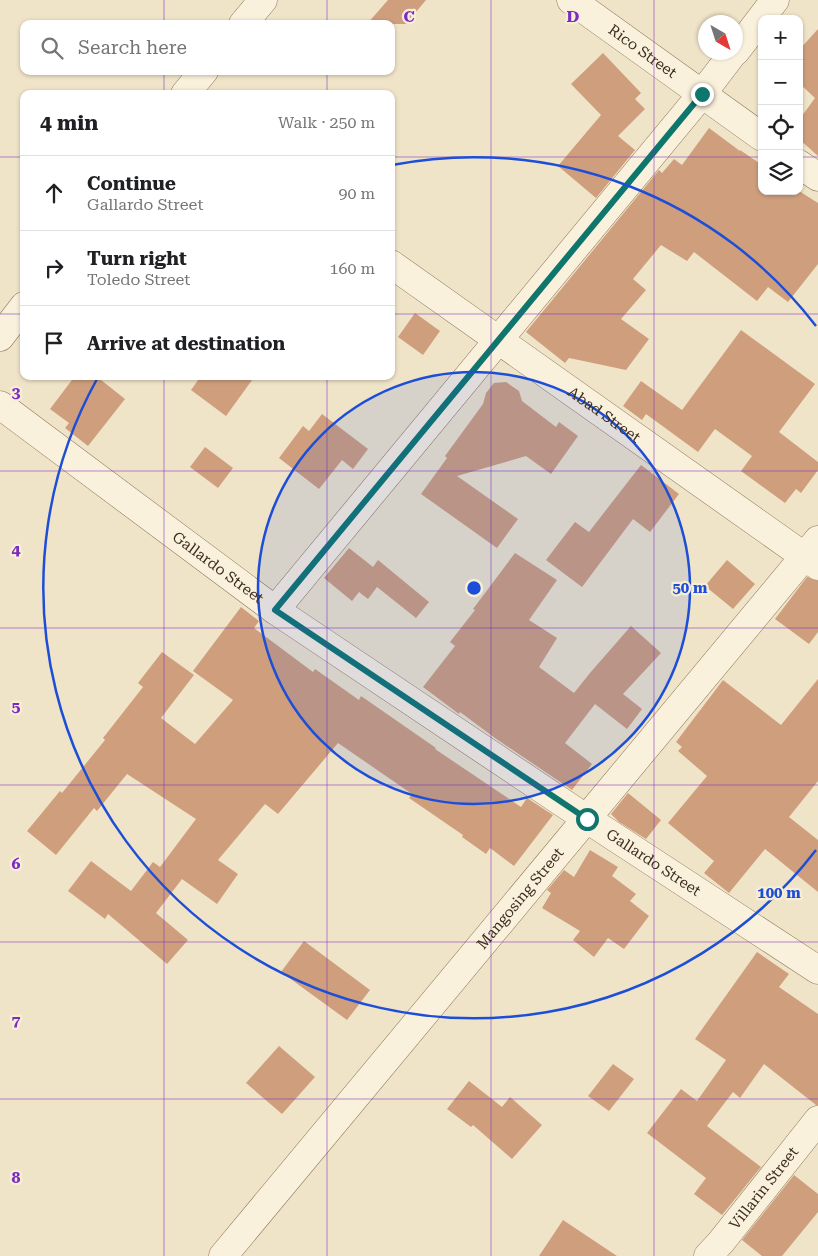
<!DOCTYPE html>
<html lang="en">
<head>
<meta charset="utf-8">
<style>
	body { margin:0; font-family:"Roboto Serif",serif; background:#f2f2f2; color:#202124 }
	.controls { position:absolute; right:15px; top:15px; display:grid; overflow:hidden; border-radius:10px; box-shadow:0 1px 4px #0004 }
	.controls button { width:45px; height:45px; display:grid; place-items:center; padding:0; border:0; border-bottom:1px solid #e0e0e0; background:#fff; color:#202124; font:25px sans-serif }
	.compass { position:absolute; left:698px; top:15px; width:45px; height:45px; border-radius:50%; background:#fff; box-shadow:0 1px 4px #0004; rotate:141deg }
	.stop { position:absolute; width:15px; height:15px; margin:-11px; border:4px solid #0f766e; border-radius:50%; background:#fff }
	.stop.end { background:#0f766e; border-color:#fff; box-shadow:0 1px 5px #0008 }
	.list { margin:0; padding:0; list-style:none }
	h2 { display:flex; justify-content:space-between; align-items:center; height:65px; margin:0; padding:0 20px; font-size:21px }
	h2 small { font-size:16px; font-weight:400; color:#757577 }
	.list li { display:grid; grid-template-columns:32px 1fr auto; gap:15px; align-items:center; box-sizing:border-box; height:75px; padding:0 20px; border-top:1px solid #e0e0e0 }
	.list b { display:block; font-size:19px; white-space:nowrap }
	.list p { margin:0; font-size:16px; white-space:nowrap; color:#757577 }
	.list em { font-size:16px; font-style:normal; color:#757577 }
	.icon { flex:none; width:28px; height:28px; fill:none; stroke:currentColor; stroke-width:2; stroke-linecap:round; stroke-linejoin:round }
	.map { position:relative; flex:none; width:818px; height:1256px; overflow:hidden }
	.search { position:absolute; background:#fff; box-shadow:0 1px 4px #0004; left:20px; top:20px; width:375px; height:55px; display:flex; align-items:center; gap:12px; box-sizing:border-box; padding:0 18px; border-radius:10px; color:#757577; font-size:19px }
	.panel { position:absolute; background:#fff; box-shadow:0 1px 4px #0004; left:20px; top:90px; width:375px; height:290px; border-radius:10px }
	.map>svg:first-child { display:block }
	.building { fill:#cf9f7d }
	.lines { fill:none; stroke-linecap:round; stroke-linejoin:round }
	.minor-casing { stroke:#8d765c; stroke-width:29 }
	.minor { stroke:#faf1dc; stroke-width:28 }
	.route { stroke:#0f766e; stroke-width:6 }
	.grid { fill:none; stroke:#7b2cbf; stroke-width:1; stroke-opacity:0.55 }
	.ring { fill:none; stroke:#1d4ed8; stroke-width:2.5 }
	.labels { text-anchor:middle; stroke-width:4.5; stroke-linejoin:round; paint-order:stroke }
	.street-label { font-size:15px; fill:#3d2e20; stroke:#f7eed8 }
	.grid-label { font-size:16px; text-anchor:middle; font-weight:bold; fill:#7b2cbf; stroke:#f7eed8; stroke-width:4.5; stroke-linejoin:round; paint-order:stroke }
	.centre { fill:#1d4ed8; stroke:#f7eed8; stroke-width:2.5 }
	.ring-label { font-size:15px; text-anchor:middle; font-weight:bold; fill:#1d4ed8; stroke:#f7eed8; stroke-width:4.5; stroke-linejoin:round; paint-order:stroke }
</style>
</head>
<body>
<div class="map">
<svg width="818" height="1256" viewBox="0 0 818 1256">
	<rect width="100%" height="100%" fill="#f0e4c8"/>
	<g class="building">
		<path d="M388,0H426L406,24H367Z"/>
		<path d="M818,29V156L799,139V120L815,98L799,83V50Z"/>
		<path d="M603,53L641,93L635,99L645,109L618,136L635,150L596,198L558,166L601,115L571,84Z"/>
		<path d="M709,128L740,151V150L762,165V191H799L818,203V264L788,302L768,287L757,301L694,252L687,261L661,245L633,279L646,290L621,319L649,339L626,370L569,358L565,363L526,332L659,170L662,173L674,159L682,165Z"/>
		<path d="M415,313L440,331L423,355L398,337Z"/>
		<path d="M741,330L815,384L779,432L818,462V470L801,493L796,489L785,503L741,471L752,456L715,429L698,452L646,414L642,420L623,406L641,381L682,410Z"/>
		<path d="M75,376H96L125,399L88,446L65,428L69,423L50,409Z"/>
		<path d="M201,376H255L226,416L191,390Z"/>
		<path d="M506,382L519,391L522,401L556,427L559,422L578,436L551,474L526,456L457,476L518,519L497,548L421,494L447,458L445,456L483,404L486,393L494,383Z"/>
		<path d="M322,414L368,449L353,469L342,460L319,489L279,458L303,426L309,431Z"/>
		<path d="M205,447L233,468L218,488L190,467Z"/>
		<path d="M641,465L679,494L650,532L633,519L582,587L546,560L575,522L589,532Z"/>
		<path d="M349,548L373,567L378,560L429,602L416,618L377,587L368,599L359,592L352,601L324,578Z"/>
		<path d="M515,553L557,580L529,620L557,638L539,667L574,693L590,673L631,626L661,653L623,694L642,709L627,729L595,704L565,743L592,764L572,790L495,738L460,712L459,714L423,687L455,646L450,642L475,610L473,609Z"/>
		<path d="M727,560L755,584L733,609L705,586Z"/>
		<path d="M807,577L818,581V632L809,644L775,619Z"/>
		<path d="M241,607L259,621L254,628L313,672L315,669L359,700L361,696L436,748L435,749L521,807L527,798L553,815L514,866L490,848L486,854L462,837L463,835L409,798L412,794L338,743L278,814L265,804L218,860L238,874L217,904L182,879L156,913L188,940L167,964L108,914L105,919L68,891L91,861L131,891L153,862L160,867L196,819L127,774L97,811L94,808L56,855L27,831L60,791L62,793L105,740L103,738L143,687L138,683L162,652L194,675L161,718L195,744L233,700L193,671Z"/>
		<path d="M818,679V781L789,817L818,840V892L765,849L729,893L704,873L714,861L668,823L707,776L678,751L682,747L676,742L723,680L781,725Z"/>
		<path d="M628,793L661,820L646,839L619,822L611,814Z"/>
		<path d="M590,850L618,867L612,876L636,894L630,901L649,916L624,949L608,938L594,957L573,940L580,931L542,908L551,893L547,890L564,870L574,877Z"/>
		<path d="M304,941L370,990L347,1020L281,972Z"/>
		<path d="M757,952L789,974L779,987L818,1014V1105H816L764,1064L740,1098L733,1092L707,1126L761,1167L722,1215L694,1194L706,1178L647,1133L681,1089L697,1101L726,1060L695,1039Z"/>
		<path d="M279,1046L315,1077L282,1114L246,1083Z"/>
		<path d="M613,1064L634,1079L609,1111L588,1096Z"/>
		<path d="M469,1081L502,1107L510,1097L542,1125L512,1159L473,1125L471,1127L447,1109Z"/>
		<path d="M794,1175L818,1194V1212L782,1256H762L742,1240Z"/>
		<path d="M563,1220L617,1256H539Z"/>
	</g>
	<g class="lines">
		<defs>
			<g id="minor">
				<path id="s1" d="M571,0L762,137"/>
				<path d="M243,24L263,0"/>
				<path d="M736,51L775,0"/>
				<path d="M185,94L204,71"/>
				<path d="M799,164L818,177"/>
				<path id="s2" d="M391,264L818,566"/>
				<path d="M0,337L24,306"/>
				<path id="s3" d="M0,405L275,610L587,819L818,970"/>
				<path d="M275,610L702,94L734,52"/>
				<path id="s4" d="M223,1256L818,540"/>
				<path id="s5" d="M708,1256L721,1242L818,1120"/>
			</g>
		</defs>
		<use href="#minor" class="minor-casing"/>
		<use href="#minor" class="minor"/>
	</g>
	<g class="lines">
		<path class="route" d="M587,819L275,610L702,94"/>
	</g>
	<path class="grid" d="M164,0V24M327,0V24M491,0V1256M654,0V1256M164,71V94M327,71V94M0,157H24M391,157H762M799,157H818M0,314H24M391,314H818M164,376V1256M327,376V1256M0,471H818M0,628H818M0,785H818M0,942H818M0,1099H818"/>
	<circle cx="474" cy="588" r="216" fill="#1d4ed8" fill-opacity=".12"/>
	<g class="ring">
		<circle cx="474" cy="588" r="216"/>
		<path d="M816 850A431 431 0 0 1 97 379M392 165A431 431 0 0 1 816 326"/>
	</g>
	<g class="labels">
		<g class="street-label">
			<text dy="5" stroke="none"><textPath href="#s1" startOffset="88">Rico Street</textPath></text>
			<text dy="5" stroke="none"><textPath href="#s2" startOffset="261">Abad Street</textPath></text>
			<text dy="5" stroke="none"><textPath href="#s3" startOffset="272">Gallardo Street</textPath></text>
			<text dy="5" stroke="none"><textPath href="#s3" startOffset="798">Gallardo Street</textPath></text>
			<text dy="5" stroke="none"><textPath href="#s4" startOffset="465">Mangosing Street</textPath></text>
			<text dy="5" stroke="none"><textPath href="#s5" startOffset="88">Villarin Street</textPath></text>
		</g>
	</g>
	<g class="grid-label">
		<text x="409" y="22">C</text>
		<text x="573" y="22">D</text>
		<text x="16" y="398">3</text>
		<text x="16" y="555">4</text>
		<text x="16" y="712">5</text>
		<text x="16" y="869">6</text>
		<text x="16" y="1026">7</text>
		<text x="16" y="1183">8</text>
	</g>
	<circle cx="474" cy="588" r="8" class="centre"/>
	<g class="ring-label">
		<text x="690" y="593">50 m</text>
		<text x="779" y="898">100 m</text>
	</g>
</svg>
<div class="controls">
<button>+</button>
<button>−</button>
<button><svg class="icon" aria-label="locate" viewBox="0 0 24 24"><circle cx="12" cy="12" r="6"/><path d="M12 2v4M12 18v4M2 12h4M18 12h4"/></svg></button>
<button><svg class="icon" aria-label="layers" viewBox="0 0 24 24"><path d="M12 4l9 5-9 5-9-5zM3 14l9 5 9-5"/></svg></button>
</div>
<svg class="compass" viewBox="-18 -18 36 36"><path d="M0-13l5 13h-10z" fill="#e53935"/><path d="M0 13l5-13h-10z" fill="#757577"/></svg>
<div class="stop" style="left:587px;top:819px"></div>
<div class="stop end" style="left:702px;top:94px"></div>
<div class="search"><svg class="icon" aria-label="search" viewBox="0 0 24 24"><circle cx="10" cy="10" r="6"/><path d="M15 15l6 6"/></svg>Search here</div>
<section class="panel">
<h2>4 min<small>Walk · 250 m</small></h2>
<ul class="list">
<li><svg class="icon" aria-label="ahead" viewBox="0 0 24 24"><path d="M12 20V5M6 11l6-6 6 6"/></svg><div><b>Continue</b><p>Gallardo Street</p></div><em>90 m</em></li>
<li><svg class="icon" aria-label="right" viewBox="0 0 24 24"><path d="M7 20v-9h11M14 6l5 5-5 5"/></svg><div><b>Turn right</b><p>Toledo Street</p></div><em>160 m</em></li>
<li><svg class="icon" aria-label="arrive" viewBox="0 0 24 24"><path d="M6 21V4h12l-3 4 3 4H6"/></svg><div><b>Arrive at destination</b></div></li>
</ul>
</section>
</div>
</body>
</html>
